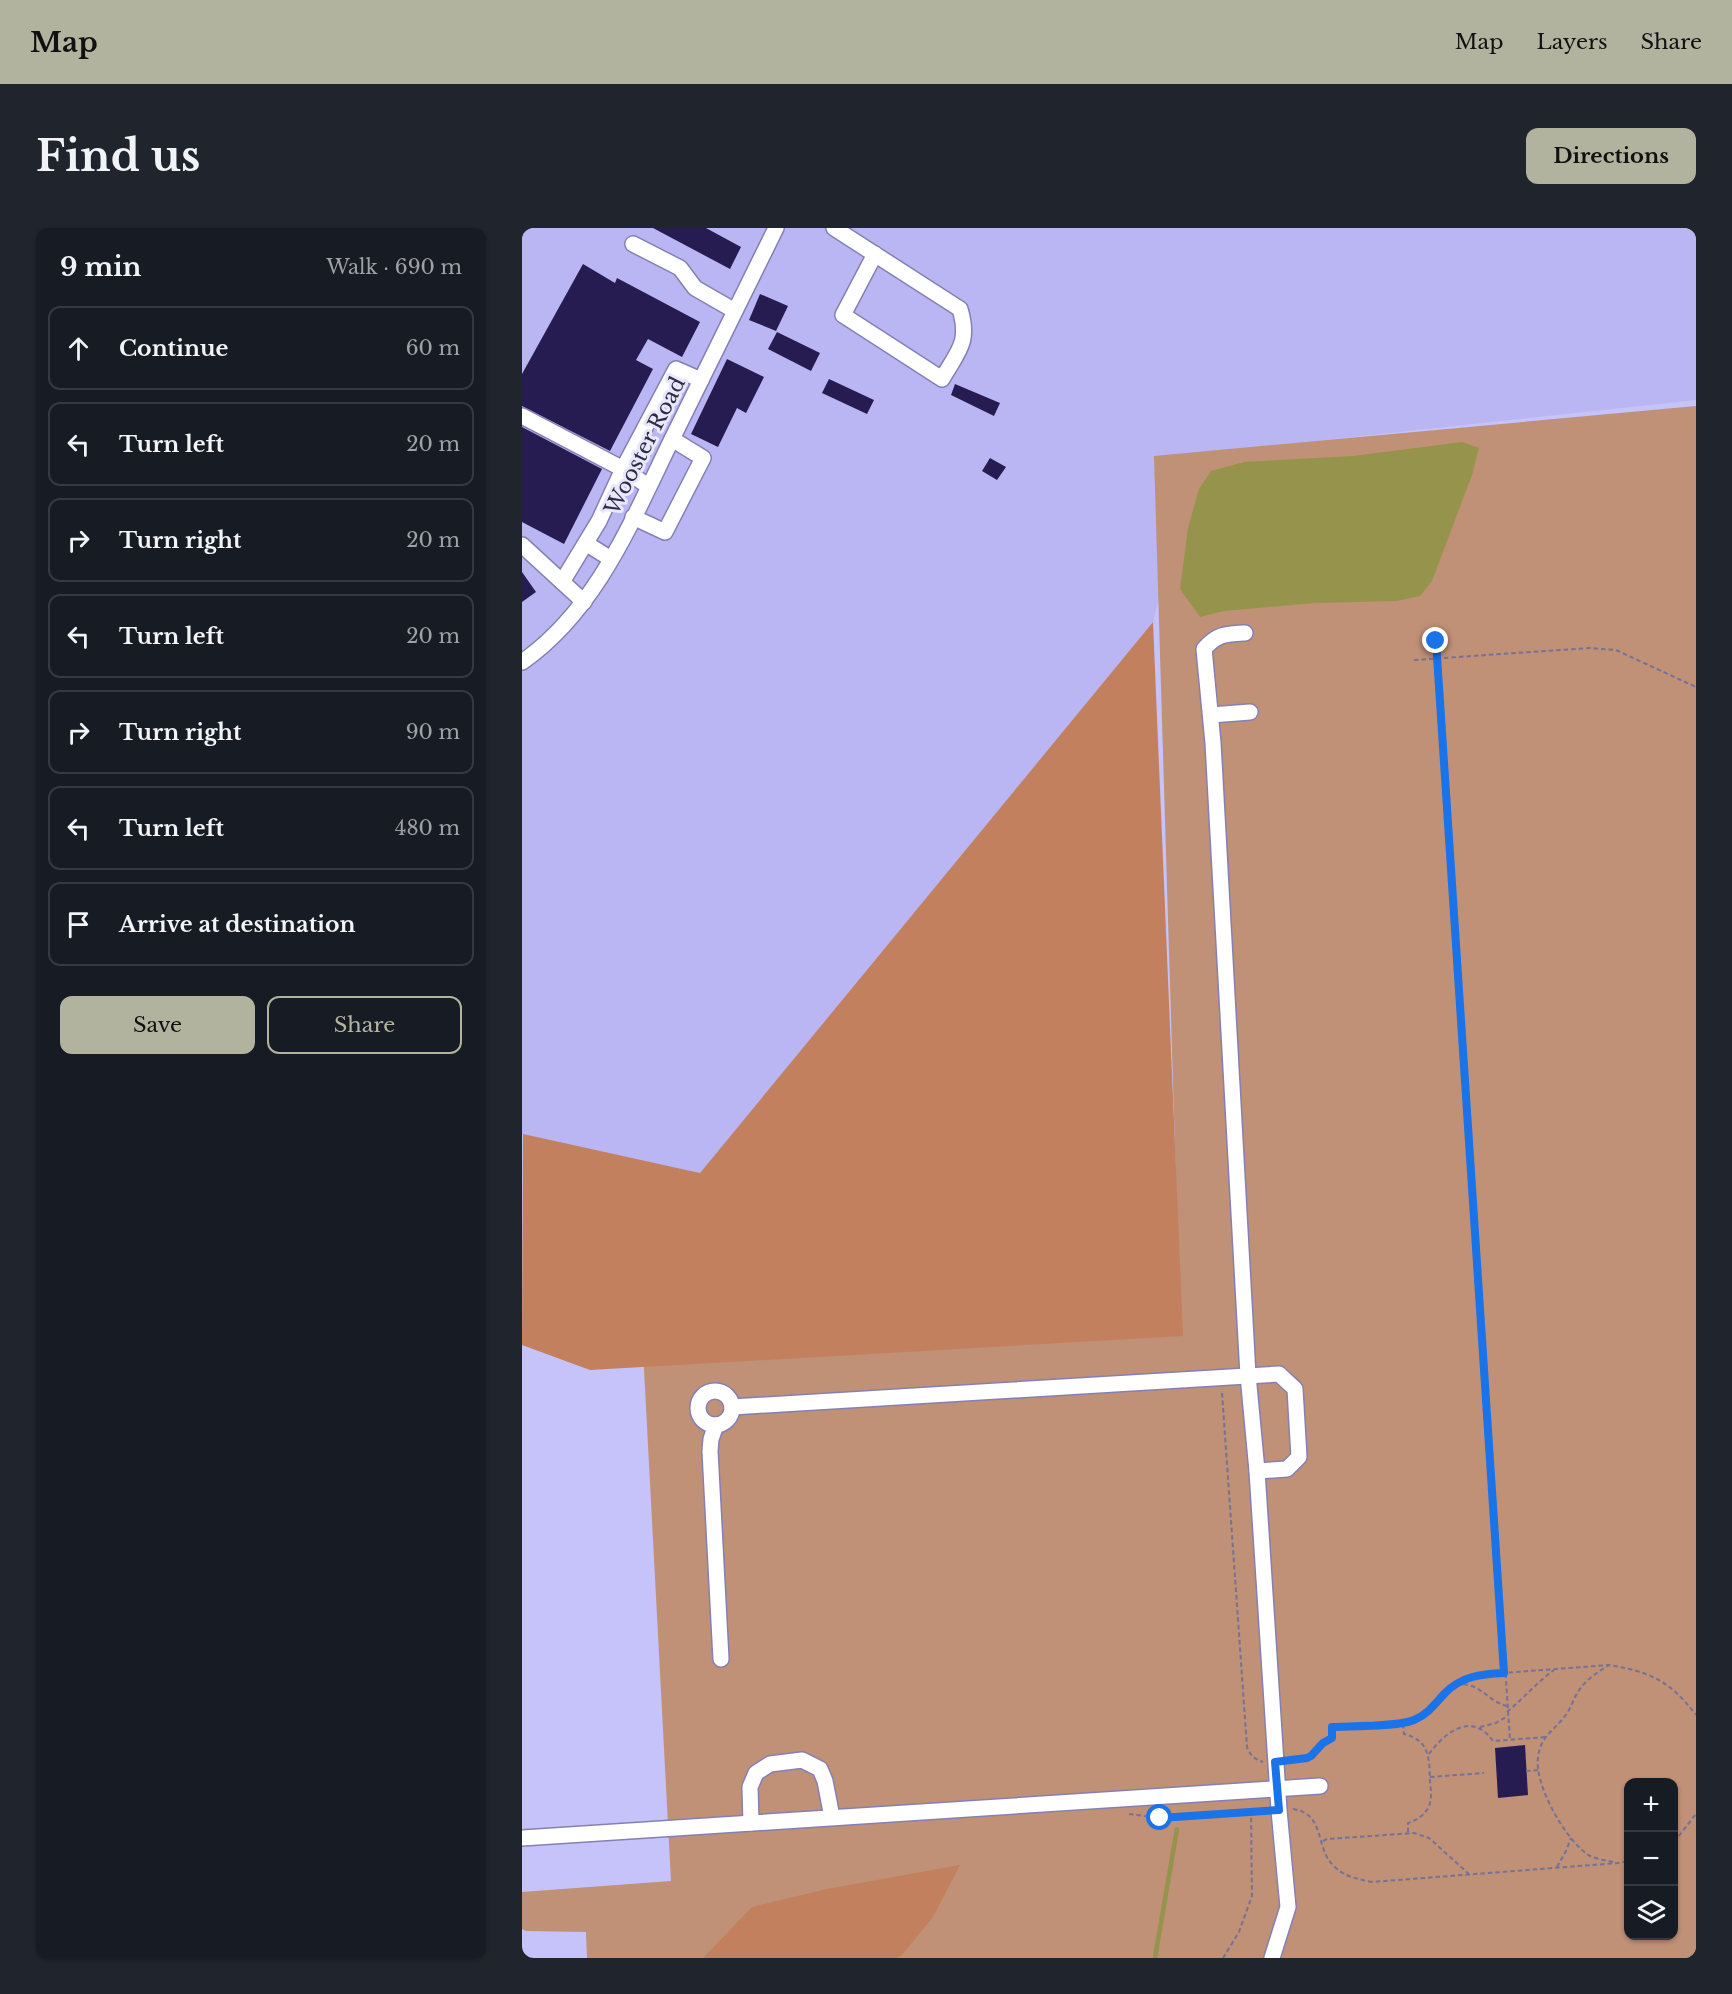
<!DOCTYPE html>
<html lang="en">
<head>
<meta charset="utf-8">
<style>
	body { margin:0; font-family:"Libre Baskerville",serif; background:#20242c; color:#f1f3f6 }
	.controls { position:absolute; right:18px; bottom:18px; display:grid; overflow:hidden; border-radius:12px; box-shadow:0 2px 4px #0004 }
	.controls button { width:54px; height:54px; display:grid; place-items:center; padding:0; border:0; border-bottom:2px solid #363941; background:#171b24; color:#f1f3f6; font:30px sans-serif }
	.stop { position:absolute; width:18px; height:18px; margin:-14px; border:4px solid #1a73e8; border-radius:50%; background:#fff }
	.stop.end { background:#1a73e8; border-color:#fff; box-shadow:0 2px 6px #0008 }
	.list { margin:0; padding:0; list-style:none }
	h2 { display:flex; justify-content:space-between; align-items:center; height:78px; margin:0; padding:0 24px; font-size:26px }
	h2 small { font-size:20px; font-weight:400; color:#9ea1a6 }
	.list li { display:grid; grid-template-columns:39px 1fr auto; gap:18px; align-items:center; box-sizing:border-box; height:84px; margin:0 12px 12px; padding:0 12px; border:2px solid #363941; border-radius:12px }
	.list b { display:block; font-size:22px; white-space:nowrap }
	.list em { font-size:20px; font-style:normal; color:#9ea1a6 }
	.actions { display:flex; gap:12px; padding:18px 24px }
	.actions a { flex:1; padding:14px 0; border:2px solid #b2b39e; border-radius:12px; text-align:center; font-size:21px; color:#b2b39e }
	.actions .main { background:#b2b39e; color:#111 }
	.icon { flex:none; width:33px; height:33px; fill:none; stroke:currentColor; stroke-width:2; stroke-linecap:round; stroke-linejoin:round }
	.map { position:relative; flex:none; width:1174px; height:1730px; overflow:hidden; border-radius:12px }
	header { display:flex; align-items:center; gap:36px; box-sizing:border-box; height:84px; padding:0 30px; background:#b2b39e; color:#111 }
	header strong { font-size:28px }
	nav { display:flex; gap:33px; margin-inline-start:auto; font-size:21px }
	.intro { display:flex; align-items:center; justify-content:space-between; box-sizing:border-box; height:144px; padding:0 36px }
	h1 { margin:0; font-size:42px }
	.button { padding:15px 27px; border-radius:12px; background:#b2b39e; color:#111; font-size:21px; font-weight:700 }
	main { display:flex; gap:36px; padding:0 36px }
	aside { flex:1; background:#171b24; border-radius:12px; box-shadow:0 2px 4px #0004 }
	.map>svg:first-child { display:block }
	.built { fill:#bab6f3 }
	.green { fill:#c09077; fill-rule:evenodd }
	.forest { fill:#c2805e }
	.water { fill:#96944c }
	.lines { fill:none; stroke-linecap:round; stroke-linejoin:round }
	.stream { stroke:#96944c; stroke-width:4.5 }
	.building { fill:#271c52 }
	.minor-casing { stroke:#8580b4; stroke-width:18 }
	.path { stroke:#757298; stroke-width:2; stroke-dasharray:4.5 3; stroke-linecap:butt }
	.minor { stroke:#fff; stroke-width:15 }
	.route { stroke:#1a73e8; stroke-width:8 }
	.labels { text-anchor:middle; stroke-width:6; stroke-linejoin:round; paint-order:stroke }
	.street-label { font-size:21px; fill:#2e2c42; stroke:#e8e7fe }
</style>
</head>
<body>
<header>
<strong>Map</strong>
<nav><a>Map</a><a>Layers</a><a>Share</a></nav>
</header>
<div class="intro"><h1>Find us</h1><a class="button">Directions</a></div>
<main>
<aside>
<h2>9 min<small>Walk · 690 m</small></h2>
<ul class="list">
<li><svg class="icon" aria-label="ahead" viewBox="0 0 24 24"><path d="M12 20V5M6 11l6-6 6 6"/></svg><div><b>Continue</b></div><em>60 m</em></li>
<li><svg class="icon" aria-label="left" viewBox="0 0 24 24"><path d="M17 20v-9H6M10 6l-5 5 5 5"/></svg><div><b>Turn left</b></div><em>20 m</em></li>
<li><svg class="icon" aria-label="right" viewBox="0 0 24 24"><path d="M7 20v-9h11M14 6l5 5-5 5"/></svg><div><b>Turn right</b></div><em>20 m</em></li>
<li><svg class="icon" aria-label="left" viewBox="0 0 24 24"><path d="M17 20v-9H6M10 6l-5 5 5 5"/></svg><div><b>Turn left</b></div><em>20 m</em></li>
<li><svg class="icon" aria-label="right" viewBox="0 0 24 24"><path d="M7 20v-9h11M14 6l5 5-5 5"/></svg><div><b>Turn right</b></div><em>90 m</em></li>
<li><svg class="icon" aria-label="left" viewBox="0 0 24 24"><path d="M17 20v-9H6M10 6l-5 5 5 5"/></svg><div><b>Turn left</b></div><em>480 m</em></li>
<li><svg class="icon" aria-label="arrive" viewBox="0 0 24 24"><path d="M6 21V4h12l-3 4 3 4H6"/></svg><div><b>Arrive at destination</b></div></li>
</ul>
<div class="actions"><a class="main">Save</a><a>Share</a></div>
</aside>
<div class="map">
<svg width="1174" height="1730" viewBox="0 0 1174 1730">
	<rect width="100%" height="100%" fill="#c6c2fa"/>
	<path class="built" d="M0,0H1174V172L673,226L631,394L178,945L0,907Z"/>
	<path class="green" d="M1174,178V1730H65L64,1704L4,1703L0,1701V1664L149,1653L121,1122L658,1087L632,228ZM1106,1554H1152V1708H1106Z"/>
	<g class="forest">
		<path d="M631,394L661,1108L68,1142L0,1117L1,906L178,945Z"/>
		<path d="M438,1637L411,1689L379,1728L374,1730H181L230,1679L305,1661Z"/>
	</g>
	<path class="water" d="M940,214L957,220L950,247L910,353L898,368L875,373L793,375L702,383L678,389L658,361L666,300L677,261L689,243L722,234L831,228Z"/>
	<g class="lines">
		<path class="stream" d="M633,1730L655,1601"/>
	</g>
	<g class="building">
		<path d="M131,0H184L219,19L208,41Z"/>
		<path d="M61,36L93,55L95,50L178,94L160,129L126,111L114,132L131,141L88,223L0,178V146Z"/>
		<path d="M238,66L266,78L254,103L227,92Z"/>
		<path d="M255,104L298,125L289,143L246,121Z"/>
		<path d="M205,131L242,149L224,185L215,180L196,219L169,206Z"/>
		<path d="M307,151L352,172L345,186L300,165Z"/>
		<path d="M433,156L478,175L472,188L429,167Z"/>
		<path d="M0,199L80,241L42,316L0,294Z"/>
		<path d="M468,230L484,239L475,252L460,243Z"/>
		<path d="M0,344L14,364L0,374Z"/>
		<path d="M1003,1517L1006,1567L976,1570L973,1520Z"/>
	</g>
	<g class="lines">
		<defs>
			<g id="minor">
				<path d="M312,0L438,81C448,115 436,123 420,151L321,87L353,26"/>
				<path d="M111,16L158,40L173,60L213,83"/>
				<path d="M0,188L101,241L126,258"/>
				<path d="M111,289L143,304L181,230L150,211"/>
				<path d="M65,316L89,331"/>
				<path d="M0,317L62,374"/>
				<path d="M40,354L77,293L101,241L154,141L179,152"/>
				<path d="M723,405C703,406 695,406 682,421L691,515L726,1147L735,1243L757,1582L766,1679L750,1730"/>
				<path d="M0,434C76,381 111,290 151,209C185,139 220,70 254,0"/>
				<path d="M689,487L728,484"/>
				<circle cx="193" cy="1180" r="17"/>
				<path d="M210,1179L757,1146L773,1161L777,1229L765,1241L735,1243"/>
				<path d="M194,1197L189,1211L188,1223L199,1431"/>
				<path d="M229,1595L228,1559L234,1545L248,1536L280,1532L298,1541L303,1553L310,1589"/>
				<path d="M0,1610L798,1558"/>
			</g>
		</defs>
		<use href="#minor" class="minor-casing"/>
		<g class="path">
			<path d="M914,413L988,1512"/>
			<path d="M892,432L1067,420L1094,422L1174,459"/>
			<path d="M700,1165L725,1519C728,1527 732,1531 741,1534"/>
			<path d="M934,1456C939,1456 945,1456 950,1458C963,1463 971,1475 985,1478"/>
			<path d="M985,1484C1002,1470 1015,1454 1032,1442"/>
			<path d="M881,1496L882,1506C909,1513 907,1531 908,1554C909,1562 910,1571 907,1578C903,1587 895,1592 886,1595V1605"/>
			<path d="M958,1499L974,1495L986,1488"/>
			<path d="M907,1526C923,1504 950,1483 971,1513L1024,1509"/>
			<path d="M767,1532L789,1528L801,1515L810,1511V1499C835,1498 888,1501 907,1484C925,1468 928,1455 954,1447L1087,1437"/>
			<path d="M1004,1543L1017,1542"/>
			<path d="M908,1549L962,1545"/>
			<path d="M771,1581C805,1586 792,1623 814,1640C824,1649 836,1651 850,1654L1096,1635L1106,1633"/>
			<path d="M607,1586L638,1590L729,1584"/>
			<path d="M801,1613L805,1611L892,1605L907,1610L947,1646"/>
			<path d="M1152,1614L1174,1586"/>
			<path d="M1091,1634C1084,1632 1071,1631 1065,1626C1043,1611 1012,1556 1016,1530C1018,1508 1032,1503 1043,1488C1049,1481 1051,1471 1056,1464C1063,1452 1076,1444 1087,1437C1129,1444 1148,1453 1174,1487"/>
			<path d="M1035,1639L1044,1623L1049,1610"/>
			<path d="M701,1730L717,1704L730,1668L729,1584L742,1583"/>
		</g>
		<use href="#minor" class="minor"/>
	</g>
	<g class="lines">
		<path class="route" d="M638,1590L757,1582L753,1534L785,1530L789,1528L801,1515L810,1510V1499C830,1498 876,1499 892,1492C906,1486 913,1476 923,1465C940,1448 959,1446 982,1445L914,413"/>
	</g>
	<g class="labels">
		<g class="street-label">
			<text transform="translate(123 218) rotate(-63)" y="7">Wooster Road</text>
		</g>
	</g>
</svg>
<div class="controls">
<button>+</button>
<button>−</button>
<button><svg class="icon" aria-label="layers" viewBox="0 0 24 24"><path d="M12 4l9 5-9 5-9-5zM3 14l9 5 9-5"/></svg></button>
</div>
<div class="stop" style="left:638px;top:1590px"></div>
<div class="stop end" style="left:914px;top:413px"></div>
</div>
</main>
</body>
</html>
